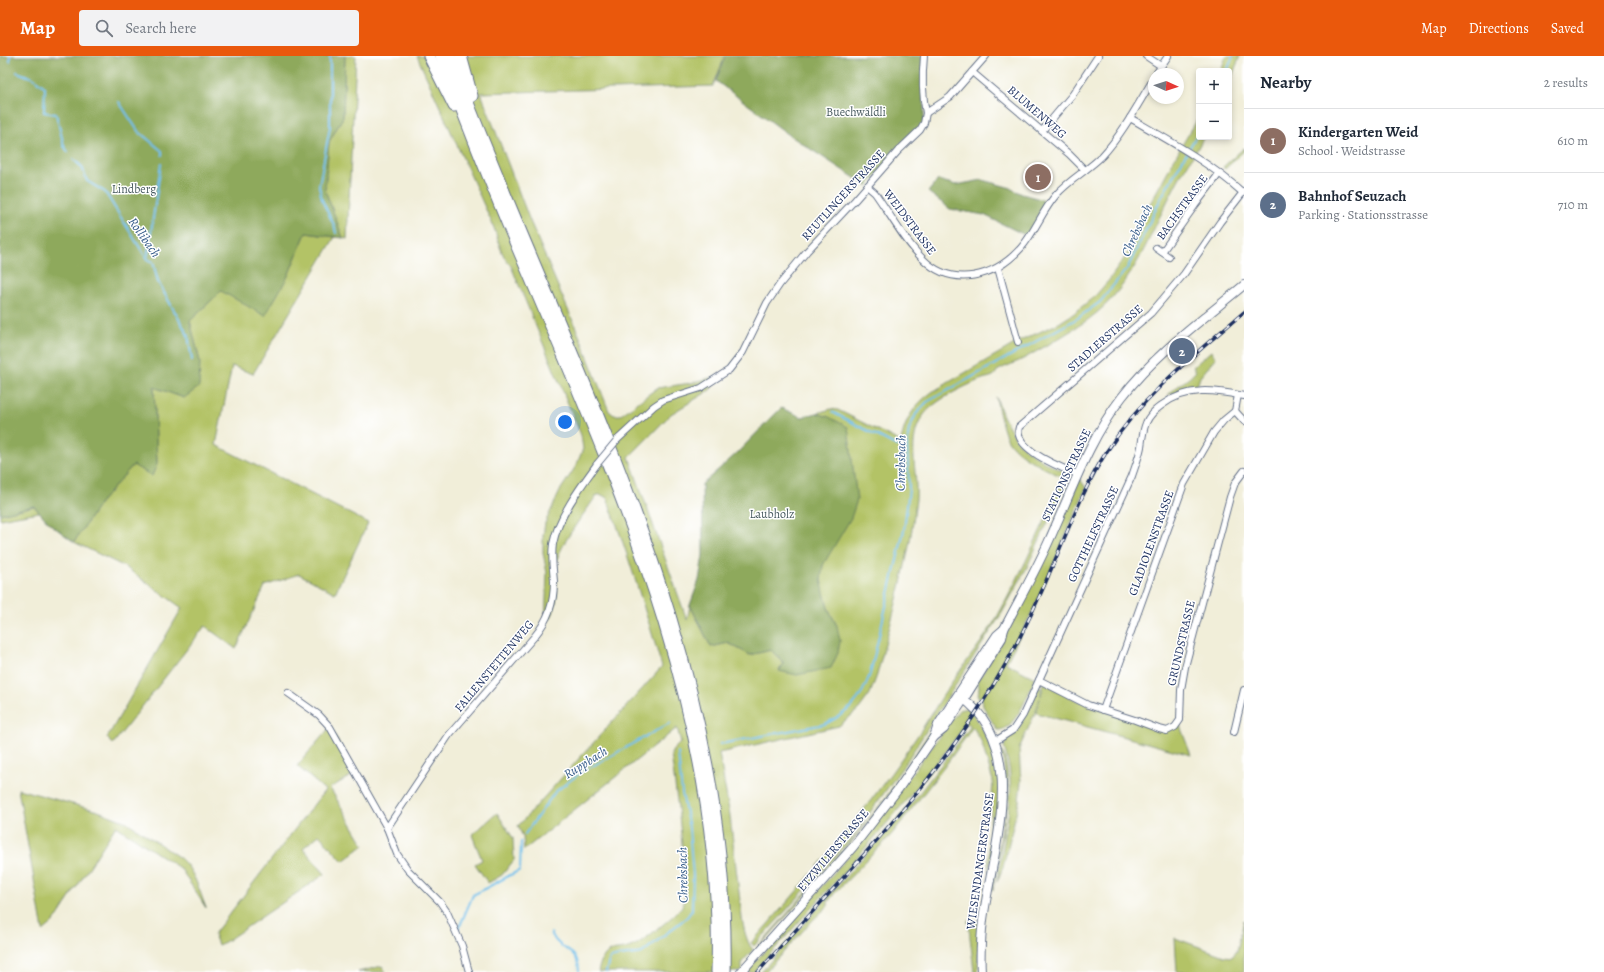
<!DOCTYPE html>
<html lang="en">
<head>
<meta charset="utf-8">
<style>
	body { margin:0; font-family:Alegreya,serif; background:#f2f2f3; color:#1f2937 }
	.controls { position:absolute; right:12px; top:12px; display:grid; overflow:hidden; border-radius:4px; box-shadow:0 2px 6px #0003 }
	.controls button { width:36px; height:36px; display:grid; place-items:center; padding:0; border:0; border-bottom:1px solid #e0e1e3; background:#fff; color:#1f2937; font:20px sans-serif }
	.compass { position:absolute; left:1148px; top:12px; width:36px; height:36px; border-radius:50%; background:#fff; box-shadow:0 2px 6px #0003; rotate:93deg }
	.you { position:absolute; left:565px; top:366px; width:14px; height:14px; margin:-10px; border:3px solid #fff; border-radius:50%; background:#1a73e8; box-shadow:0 0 0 6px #1a73e833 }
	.badge { display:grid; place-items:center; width:26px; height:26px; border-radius:50%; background:#ea580c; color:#fff; font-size:13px; font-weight:700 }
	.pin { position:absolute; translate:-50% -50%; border:2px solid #fff; box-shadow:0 1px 4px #0006 }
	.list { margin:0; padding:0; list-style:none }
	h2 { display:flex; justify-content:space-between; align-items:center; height:52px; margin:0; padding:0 16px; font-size:17px }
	h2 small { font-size:13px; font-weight:400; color:#747a83 }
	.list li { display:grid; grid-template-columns:26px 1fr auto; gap:12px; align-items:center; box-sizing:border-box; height:64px; padding:0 16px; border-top:1px solid #e0e1e3 }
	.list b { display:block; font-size:15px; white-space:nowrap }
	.list p { margin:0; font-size:13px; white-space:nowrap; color:#747a83 }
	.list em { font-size:13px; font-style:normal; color:#747a83 }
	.icon { flex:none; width:22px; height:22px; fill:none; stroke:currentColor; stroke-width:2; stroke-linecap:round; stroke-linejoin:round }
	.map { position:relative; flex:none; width:1244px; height:916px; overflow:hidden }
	header { display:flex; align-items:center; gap:24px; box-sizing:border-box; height:56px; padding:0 20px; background:#ea580c; color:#fff }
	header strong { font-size:19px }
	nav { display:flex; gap:22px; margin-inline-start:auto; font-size:14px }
	.search { width:280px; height:36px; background:#f2f2f3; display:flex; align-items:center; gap:10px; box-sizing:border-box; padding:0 14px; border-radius:4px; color:#747a83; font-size:15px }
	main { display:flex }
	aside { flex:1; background:#fff }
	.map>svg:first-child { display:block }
	.green { fill:#b3c366; stroke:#677962 }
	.forest { fill:#8ea95b; stroke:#546c5c }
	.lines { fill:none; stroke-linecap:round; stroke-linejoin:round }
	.stream { stroke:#73c1ed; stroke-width:2 }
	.street-casing { stroke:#667289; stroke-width:8 }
	.secondary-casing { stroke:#667289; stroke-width:10 }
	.highway-casing { stroke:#667289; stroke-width:13 }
	.street { stroke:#fff; stroke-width:6 }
	.secondary { stroke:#fff; stroke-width:8 }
	.highway { stroke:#fff; stroke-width:11 }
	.rail-casing { stroke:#1b2f5e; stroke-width:3.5 }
	.rail { stroke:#fff; stroke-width:2; stroke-dasharray:6; stroke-linecap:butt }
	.street-bridge-casing { stroke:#667289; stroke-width:8; stroke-linecap:butt }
	.street-bridge { stroke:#fff; stroke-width:6 }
	.labels { text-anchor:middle; stroke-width:3; stroke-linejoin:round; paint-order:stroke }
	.park-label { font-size:12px; fill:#495b60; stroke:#fff }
	.street-label { font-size:12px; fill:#1b2f5e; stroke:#fff }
	.water-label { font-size:13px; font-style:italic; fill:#355b89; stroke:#fff }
</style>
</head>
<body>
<header>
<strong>Map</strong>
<div class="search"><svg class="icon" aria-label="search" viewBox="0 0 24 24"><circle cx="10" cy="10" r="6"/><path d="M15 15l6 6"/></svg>Search here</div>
<nav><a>Map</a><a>Directions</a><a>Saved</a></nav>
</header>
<main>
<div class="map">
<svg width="1244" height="916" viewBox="0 0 1244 916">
	<rect width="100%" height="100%" fill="#fff"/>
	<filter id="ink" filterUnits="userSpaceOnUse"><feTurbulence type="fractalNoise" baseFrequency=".025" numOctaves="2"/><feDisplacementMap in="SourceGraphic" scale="8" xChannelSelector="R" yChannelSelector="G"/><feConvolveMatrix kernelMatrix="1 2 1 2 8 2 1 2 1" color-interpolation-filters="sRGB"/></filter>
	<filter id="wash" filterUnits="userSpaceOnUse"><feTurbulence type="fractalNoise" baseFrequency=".012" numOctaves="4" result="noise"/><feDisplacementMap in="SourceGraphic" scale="16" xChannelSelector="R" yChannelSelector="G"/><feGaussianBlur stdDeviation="0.9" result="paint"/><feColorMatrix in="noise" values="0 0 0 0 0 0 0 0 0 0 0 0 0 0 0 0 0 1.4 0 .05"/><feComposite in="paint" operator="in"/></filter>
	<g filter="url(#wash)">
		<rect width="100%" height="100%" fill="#f1eed9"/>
		<g class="green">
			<path d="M345,0H356L347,183L343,182L325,134L329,86L343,61Z"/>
			<path d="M417,0H725L713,30L481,37L530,165L581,284L609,355L614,359H621L657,332L691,327L709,322H718L710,334L671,358L629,401L687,564L690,549L711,591L728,587L750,599L771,594L784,608L779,614L837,570C828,553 816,529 823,509C824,505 827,501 829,498V361L817,357L831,353L838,354L901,386C904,364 915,348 932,336L1018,286L1059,267L1073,258L1096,239L1109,224L1128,197L1147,153L1182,89L1199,61V81H1204C1195,99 1182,115 1173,134C1149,180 1133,231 1089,263C1069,277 1046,290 1025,302C1016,307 1005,310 997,315C996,317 995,319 993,320C989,322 984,322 980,324C963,331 933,345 923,360C906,384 918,416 916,443C910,503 892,561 877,619L870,638L859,653L839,670L719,697L730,760L742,862C744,873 746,885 753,894L742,906V916H598C605,886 614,899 633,890C641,887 679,857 682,850C687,840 684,827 684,816C682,777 676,738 671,698L673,694L681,686L677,672L524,794L523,781L518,770L662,611C645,554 628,498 607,442L602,439H597C586,455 562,486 558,502C554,516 559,532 556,546C554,554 553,563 545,566L547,517L543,497V480L545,467L561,433L576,410L583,393L581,379L511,210C500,200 498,180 492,167C467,111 442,56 417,0Z"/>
			<path d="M1226,0H1240L1229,28V15H1221Z"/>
			<path d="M1244,92V95L1225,113L1223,111Z"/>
			<path d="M306,177L335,181L253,318L232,310L216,389L368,467L335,537L299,518L265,530L236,593L205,570L113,688L107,682L182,552L125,511L74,486L100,447L133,409L152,419L157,408L154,331L184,342L200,306L190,265L221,235L287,222Z"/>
			<path d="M1211,295L1216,302L1200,321L1197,330L1168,339C1177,329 1188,325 1196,315L1193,311Z"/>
			<path d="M996,341L1003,360L1019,388L1044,406L1063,415L1067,421V425L1026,513L1002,557L905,708L850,784L754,890L751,887C807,825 861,761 909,692C924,671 937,648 952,626C967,604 984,584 997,561C1022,516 1043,469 1064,422C1047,413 1020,402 1009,386C1003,378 998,352 996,341Z"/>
			<path d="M1080,423L1086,432L1035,550L1006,607L1035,622C1029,636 1015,676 997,674L983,650L982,642H978L979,630L977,626C1018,562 1051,493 1080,423Z"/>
			<path d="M34,450L39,456L0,463V458Z"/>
			<path d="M1044,627L1074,643L1162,674L1179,667L1191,699L1036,657L1040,642L1036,655L1019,693L1021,725L1019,746L1003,811L997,826C1002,792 1012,755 1010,720C1010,709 1006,700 1004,690L1007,684L1018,674L1038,632L1041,631V640Z"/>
			<path d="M966,652C975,657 980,668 984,677C994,697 1001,720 1000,742C999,766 993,791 989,815L988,806L993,725L981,685L973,671L945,710L892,778L834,838L828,846V850L813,864L765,916H761L914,744L971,670L967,667C903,755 827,834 754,916H746L862,785L959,654Z"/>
			<path d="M938,664C928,684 914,703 902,721C859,782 808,836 758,892V891L858,777L884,744Z"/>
			<path d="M330,671L356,717L330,732L364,789L343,805L319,779L303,792L325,818L225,886L218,889L214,878L325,734L297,710Z"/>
			<path d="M1001,695C1018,712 997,809 993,834L992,830C999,786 1012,739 1001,695Z"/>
			<path d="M18,733L98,755L119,763L127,766L180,802C195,815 199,834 206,852L181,813L116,770L54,866L43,875Z"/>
			<path d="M497,757L513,782L514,804L502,819L488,827L475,808L482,804L472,779Z"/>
			<path d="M968,864L979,866L978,916H974Z"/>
			<path d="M1244,864V916H1177L1175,882L1224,900L1232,901L1237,895Z"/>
			<path d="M382,910L386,916H358Z"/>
		</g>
		<g class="forest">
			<path d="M0,0H345L343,61L329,86L325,134L343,182L306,177L287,222L265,260L221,235L190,265L200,306L199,331L184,342L154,331L157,408L152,420L133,409L100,447L74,486L50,468L34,450L0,458Z"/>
			<path d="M725,0H924V67L867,130L792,81L716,25Z"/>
			<path d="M938,124L956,129L982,124L1008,131L1022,138L1041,143L1048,148L1029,181L984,159L950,153L928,136Z"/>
			<path d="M781,352L802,361L817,357L829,361L848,371L857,444L851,462L823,509L821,524L828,552L837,570L840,585L838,597L831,612L797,619L779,615L784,607L771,594L750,599L728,587L711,591L690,549L699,524L703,499L702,428L736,398Z"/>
		</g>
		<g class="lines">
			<g class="stream">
				<path d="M330,0V71L319,130L322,144L334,169L336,177"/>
				<path d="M10,5V0"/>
				<path d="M1227,15L1233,0"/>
				<path d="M17,16L33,22L45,31L44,56L56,58L64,90L68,96"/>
				<path d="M119,46L138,75L162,95V99"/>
				<path d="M73,103L82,111L87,125L105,136L147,203L153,206L158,226L188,279L192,304"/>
				<path d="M147,203L161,108"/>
				<path d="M832,356L897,390"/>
				<path d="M720,688L825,668C850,656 861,644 870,618L904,474L909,433L907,388L909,373L916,358L927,346L1078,262L1100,246L1128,211L1161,142L1199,75"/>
				<path d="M525,778L555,736L580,717L670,667"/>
				<path d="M459,872L473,839L520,814L521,786"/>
				<path d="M551,877C553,880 554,883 556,885C568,898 578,894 579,915"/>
				<path d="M606,916C607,913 608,906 610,903C613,899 635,899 642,897L687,861L692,854L693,819L689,772L682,737L678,697"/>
			</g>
		</g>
	</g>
	<g filter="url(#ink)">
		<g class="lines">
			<defs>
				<g id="street">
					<path d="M924,0C922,20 922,38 926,57"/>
					<path d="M1146,0L1161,10"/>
					<path d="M972,16L1069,98L1085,114"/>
					<path d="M1156,18L1168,0"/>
					<path d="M1130,62C1168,84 1209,106 1242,136"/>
					<path d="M1042,75L1073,38L1098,0"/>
					<path d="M867,130L875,137C890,158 905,186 923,203C953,233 995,221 1021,192C1035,176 1042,155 1056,139C1069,124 1088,114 1102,100C1123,77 1138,48 1154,22"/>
					<path d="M1156,192L1169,201"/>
					<path d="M1162,196L1196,148L1219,118"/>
					<path d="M998,212L1018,286"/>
					<path d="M1235,355L1244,365"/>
					<path d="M617,384L654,350L663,344L701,332L729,314L743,296L767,247L780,228L807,195L855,144L898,95L920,74L924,67L926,57L950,41L986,0"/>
					<path d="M1077,418C1062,412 1012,393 1019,371L1151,257L1184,218L1220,166L1244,135"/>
					<path d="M1039,624L1088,649L1135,664L1159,673L1167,675L1175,671L1180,664L1181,634L1185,611L1230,441L1235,427L1244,415"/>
					<path d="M288,637L319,659L330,671L387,772L397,798L408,814L440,846L447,856L462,890L469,916"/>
					<path d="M1103,654L1184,428L1214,376L1224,364L1235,355L1238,339"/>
					<path d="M1234,676L1244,634"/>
					<path d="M994,686L1013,674L1023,659L1132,420C1135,411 1139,401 1141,391C1142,383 1143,374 1146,367C1149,359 1155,354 1162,349C1188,330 1214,334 1244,340"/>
					<path d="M387,772L449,679L534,581C548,564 554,548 554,525C553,513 551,501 553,488C558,461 581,430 597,408"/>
				</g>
				<g id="secondary">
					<path d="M961,641C1031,690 992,795 983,864C981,881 980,899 981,916"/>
					<path d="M934,681L944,673L964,643L1002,582L1004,573C1019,544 1035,516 1048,487C1071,437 1088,385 1122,341C1156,297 1202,264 1244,229"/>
					<path d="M741,916L853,791L899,732L934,681L938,669L997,579L1004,573"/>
				</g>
				<g id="highway">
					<path d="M429,0L454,50"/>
					<path d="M441,0C466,65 491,129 518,193C616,423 725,661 717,916"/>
					<path d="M450,0C561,298 732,588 725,916"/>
					<path d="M461,0L472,40"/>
				</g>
			</defs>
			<use href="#street" class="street-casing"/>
			<use href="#secondary" class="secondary-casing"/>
			<use href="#highway" class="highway-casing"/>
			<use href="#street" class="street"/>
			<use href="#secondary" class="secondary"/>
			<use href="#highway" class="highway"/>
			<defs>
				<path id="rail" d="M758,916C836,828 921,744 984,644C1011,602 1033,557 1052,511C1069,472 1084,431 1107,395C1143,339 1194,299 1244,256"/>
			</defs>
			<use href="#rail" class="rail-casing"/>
			<use href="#rail" class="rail"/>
			<defs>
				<path id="street-bridge" d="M597,408L617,384"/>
			</defs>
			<use href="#street-bridge" class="street-bridge-casing"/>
			<use href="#street-bridge" class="street-bridge"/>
		</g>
	</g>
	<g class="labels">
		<g class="park-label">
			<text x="856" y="60">Buechwäldli</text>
			<text x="134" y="137">Lindberg</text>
			<text x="772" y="462">Laubholz</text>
		</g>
		<g class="street-label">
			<text transform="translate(1037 56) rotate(41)" y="4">BLUMENWEG</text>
			<text transform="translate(843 139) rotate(-48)" y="4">REUTLINGERSTRASSE</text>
			<text transform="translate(1182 151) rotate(-54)" y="4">BACHSTRASSE</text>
			<text transform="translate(910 166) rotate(53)" y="4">WEIDSTRASSE</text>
			<text transform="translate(1105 282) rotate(-41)" y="4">STADLERSTRASSE</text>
			<text transform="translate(1066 419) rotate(-65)" y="4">STATIONSSTRASSE</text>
			<text transform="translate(1093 478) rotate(-65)" y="4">GOTTHELFSTRASSE</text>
			<text transform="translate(1151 487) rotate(-70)" y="4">GLADIOLENSTRASSE</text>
			<text transform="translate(1181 587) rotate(-77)" y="4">GRUNDSTRASSE</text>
			<text transform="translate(494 610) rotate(-50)" y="4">FALLENSTETTENWEG</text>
			<text transform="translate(833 794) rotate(-50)" y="4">ETZWILERSTRASSE</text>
			<text transform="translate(980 805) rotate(-82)" y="4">WIESENDANGERSTRASSE</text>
		</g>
		<g class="water-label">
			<text transform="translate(1136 174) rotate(-65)" y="5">Chrebsbach</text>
			<text transform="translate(145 181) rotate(55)" y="5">Rollibach</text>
			<text transform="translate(900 407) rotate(-89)" y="5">Chrebsbach</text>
			<text transform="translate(585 706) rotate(-32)" y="5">Ruppbach</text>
			<text transform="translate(682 819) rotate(-91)" y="5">Chrebsbach</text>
		</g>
	</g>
</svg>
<div class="controls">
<button>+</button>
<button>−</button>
</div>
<svg class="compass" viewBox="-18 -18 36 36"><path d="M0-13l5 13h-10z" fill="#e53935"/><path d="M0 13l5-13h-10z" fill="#747a83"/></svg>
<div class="you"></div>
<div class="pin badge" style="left:1038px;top:121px;background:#8d6e63">1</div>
<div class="pin badge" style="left:1182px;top:295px;background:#5c6f8a">2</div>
</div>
<aside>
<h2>Nearby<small>2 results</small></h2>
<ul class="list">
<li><span class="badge" style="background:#8d6e63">1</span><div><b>Kindergarten Weid</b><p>School · Weidstrasse</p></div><em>610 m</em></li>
<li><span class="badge" style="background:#5c6f8a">2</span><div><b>Bahnhof Seuzach</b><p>Parking · Stationsstrasse</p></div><em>710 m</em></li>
</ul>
</aside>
</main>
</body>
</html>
